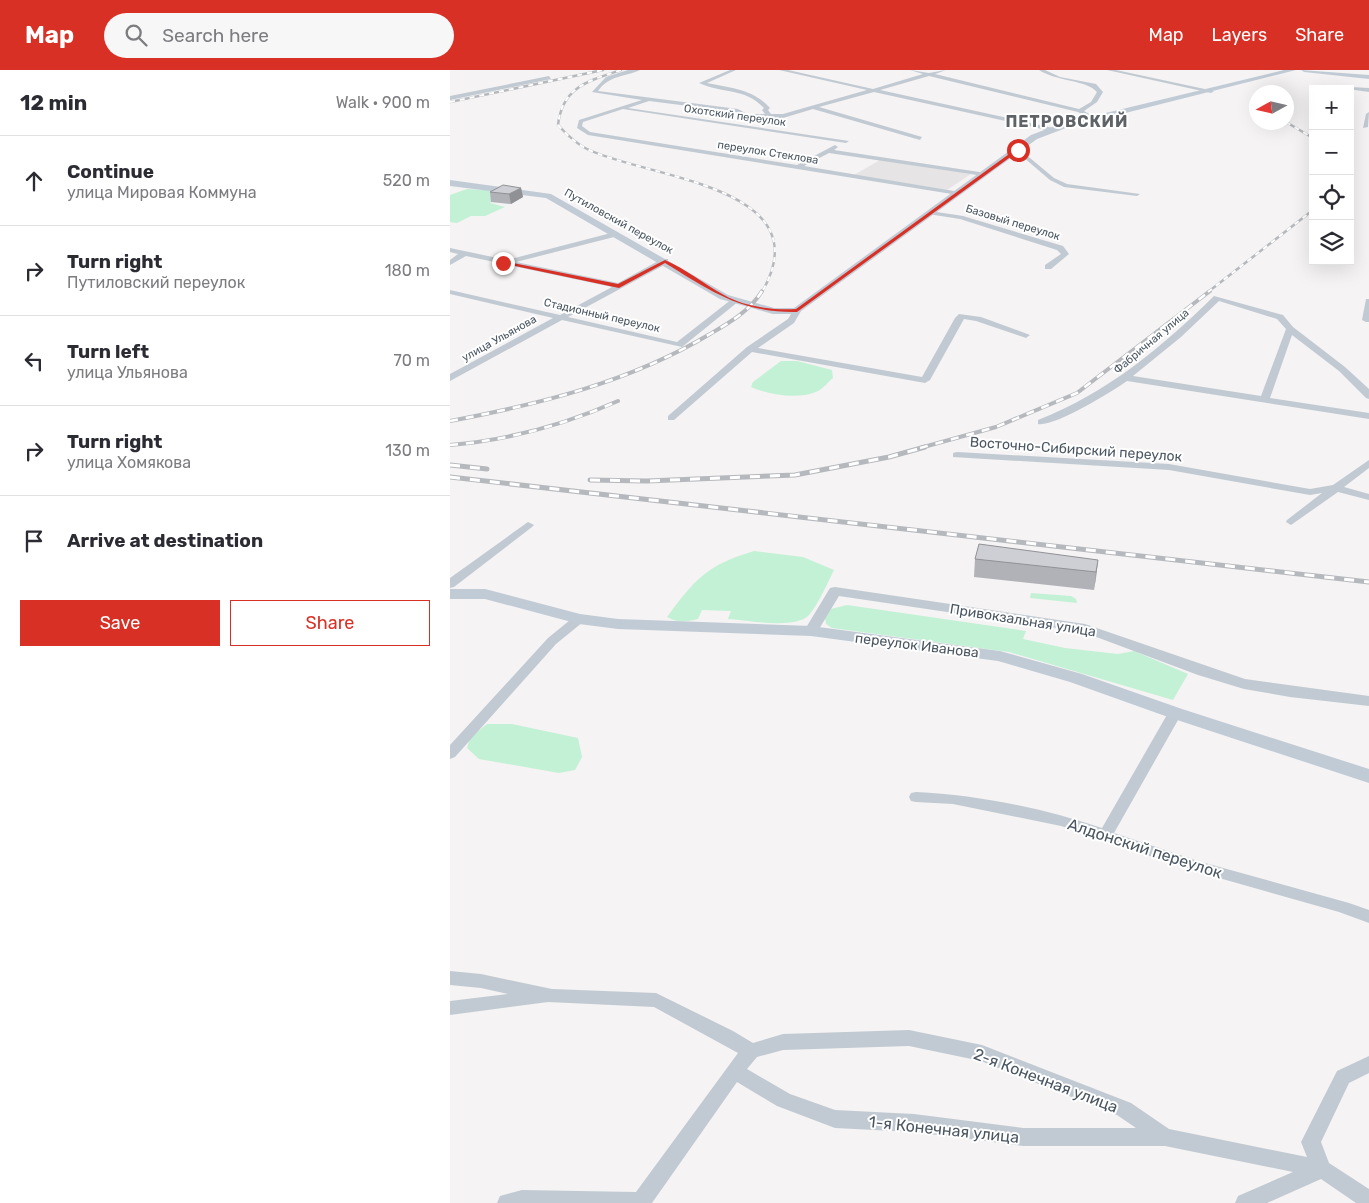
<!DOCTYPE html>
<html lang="en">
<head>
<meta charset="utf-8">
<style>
	body { margin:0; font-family:Rubik,sans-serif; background:#f7f7f7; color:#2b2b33 }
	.controls { position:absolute; right:15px; top:15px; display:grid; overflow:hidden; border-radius:0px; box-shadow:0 5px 20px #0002 }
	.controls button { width:45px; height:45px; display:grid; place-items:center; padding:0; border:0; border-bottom:1px solid #e1e1e2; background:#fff; color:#2b2b33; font:25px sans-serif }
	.compass { position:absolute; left:799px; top:15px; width:45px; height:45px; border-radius:50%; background:#fff; box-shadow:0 5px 20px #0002; rotate:262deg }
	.stop { position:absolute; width:15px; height:15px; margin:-11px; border:4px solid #d93025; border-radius:50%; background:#fff }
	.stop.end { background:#d93025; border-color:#fff; box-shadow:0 1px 5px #0008 }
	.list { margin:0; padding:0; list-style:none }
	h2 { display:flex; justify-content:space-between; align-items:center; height:65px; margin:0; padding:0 20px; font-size:21px }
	h2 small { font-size:16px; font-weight:400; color:#7c7c81 }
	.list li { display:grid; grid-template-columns:32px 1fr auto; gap:15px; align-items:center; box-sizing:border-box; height:90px; padding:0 20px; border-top:1px solid #e1e1e2 }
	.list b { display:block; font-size:19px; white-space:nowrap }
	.list p { margin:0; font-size:16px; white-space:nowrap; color:#7c7c81 }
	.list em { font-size:16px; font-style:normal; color:#7c7c81 }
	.actions { display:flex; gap:10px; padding:15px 20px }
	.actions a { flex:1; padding:11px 0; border:1px solid #d93025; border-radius:0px; text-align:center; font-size:18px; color:#d93025 }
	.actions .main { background:#d93025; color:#fff }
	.icon { flex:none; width:28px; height:28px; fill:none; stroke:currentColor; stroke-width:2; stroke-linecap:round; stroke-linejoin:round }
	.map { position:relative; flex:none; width:919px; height:1133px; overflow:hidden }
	header { display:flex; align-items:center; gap:30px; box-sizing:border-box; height:70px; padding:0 25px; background:#d93025; color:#fff }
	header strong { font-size:24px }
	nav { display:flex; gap:28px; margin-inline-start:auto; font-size:18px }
	.search { width:350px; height:45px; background:#f7f7f7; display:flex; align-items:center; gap:12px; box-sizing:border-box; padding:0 18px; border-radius:28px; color:#7c7c81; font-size:19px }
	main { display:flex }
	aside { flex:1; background:#fff }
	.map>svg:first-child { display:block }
	.education { fill:#e6e4e5 }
	.green { fill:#c3f1d5 }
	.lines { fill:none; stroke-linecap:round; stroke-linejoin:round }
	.minor { fill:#c1cad2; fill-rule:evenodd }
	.tertiary { fill:#c1cad2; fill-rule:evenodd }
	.secondary { fill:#c1cbd6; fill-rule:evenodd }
	.rail-far2-casing { stroke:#b5b8bd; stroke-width:2.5 }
	.rail-far1-casing { stroke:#b5b8bd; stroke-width:4 }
	.rail-casing { stroke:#b5b8bd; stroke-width:5 }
	.rail-far2 { stroke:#fff; stroke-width:2; stroke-dasharray:5; stroke-linecap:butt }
	.rail-far1 { stroke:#fff; stroke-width:2.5; stroke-dasharray:8; stroke-linecap:butt }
	.rail { stroke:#fff; stroke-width:3; stroke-dasharray:10; stroke-linecap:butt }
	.wall { fill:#b0b2b7 }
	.shaded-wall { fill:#909195 }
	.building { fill:#cdcfd5; stroke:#909195 }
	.route { fill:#d93025 }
	.labels { text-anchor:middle; stroke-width:4; stroke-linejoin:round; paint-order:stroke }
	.far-street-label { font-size:11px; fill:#4a5661; stroke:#fff }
	.street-label { font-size:14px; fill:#4a5661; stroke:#fff }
	.far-district-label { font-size:16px; font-weight:bold; letter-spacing:1px; fill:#5f6368; stroke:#fff }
	.near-street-label { font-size:16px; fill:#4a5661; stroke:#fff }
</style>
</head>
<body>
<header>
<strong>Map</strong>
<div class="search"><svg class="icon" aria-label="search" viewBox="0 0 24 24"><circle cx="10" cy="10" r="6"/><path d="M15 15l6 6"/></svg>Search here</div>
<nav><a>Map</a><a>Layers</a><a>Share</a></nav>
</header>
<main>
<aside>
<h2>12 min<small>Walk · 900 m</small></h2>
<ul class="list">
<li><svg class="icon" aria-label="ahead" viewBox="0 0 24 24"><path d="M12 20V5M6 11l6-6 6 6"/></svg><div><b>Continue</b><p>улица Мировая Коммуна</p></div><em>520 m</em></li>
<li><svg class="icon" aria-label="right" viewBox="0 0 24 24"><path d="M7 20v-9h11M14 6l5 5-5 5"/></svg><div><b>Turn right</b><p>Путиловский переулок</p></div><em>180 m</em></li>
<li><svg class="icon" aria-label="left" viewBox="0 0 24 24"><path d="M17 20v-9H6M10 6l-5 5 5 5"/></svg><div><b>Turn left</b><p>улица Ульянова</p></div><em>70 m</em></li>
<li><svg class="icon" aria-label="right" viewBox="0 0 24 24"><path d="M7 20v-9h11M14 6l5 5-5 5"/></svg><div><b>Turn right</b><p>улица Хомякова</p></div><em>130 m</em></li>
<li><svg class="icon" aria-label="arrive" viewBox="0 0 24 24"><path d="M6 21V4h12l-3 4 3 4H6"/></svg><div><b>Arrive at destination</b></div></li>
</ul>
<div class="actions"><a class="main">Save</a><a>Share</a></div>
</aside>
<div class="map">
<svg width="919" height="1133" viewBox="0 0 919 1133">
	<rect width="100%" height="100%" fill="#f5f3f3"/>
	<path class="education" d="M430,90L521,104L497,120L404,105Z"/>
	<g class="green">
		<path d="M17,119L52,121L40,133L55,137L35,146H21L7,153L0,152V125Z"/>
		<path d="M331,291H347L378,299L382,300L383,308C378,312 374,318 368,321C349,330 320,325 301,317L303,312Z"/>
		<path d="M304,481L353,487L384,500C378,512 368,535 359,545C345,560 297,550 278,549L281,541L252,540L248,549C236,552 228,553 217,547C245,509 257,495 304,481Z"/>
		<path d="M581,523L621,526L626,529L627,533L580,528Z"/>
		<path d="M397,535L576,561L573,569L615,578L668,584L684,581L738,604L723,630L559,582L382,558L376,554L375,548L381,539Z"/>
		<path d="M37,654H62L128,668L132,687L125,700L109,703L29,689L17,678L20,668Z"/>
	</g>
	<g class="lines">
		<g class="minor">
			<path d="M178,0H190C175,7 159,5 148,21L288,39L297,44H315L312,40L314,38C294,17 272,24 249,13L280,0H286L257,13C281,18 303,19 320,38L318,40L321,44H333L417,20L329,0H338L423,19L473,4L460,0L479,3L496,0L485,4L629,39L641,32L647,22C637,10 605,11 589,0H595L610,7L646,14L653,22L647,32L634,41L646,48L644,51L628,42L479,6L430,20L603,58L601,61L424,22L369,37L472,67L470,70L363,39L333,48L320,49L296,48L286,42L199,31L178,38L399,71L396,73L173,39L133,52L132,56L140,62L347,95L385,75L388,77L384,80L536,103L534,106L379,83L354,96L510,122V124L508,125L138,65L127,58L129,50L192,30L142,22L156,7Z"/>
			<path d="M657,0H666L764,21L761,23Z"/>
			<path d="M99,6L101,9L0,30V26Z"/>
			<path d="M900,17L919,18V22L898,19Z"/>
			<path d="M919,42L918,57L913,58L916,44Z"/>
			<path d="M568,78L604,108L617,114L690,124L687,126L614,117L600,110L566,81Z"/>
			<path d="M480,141L513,146L613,176L619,184L601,199H595V195L611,184L607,180L510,149L478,144L477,143Z"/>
			<path d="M165,162H168V166L66,192L168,213L212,189H218V193L118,247L227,272L282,229L289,231L232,277L112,250L0,311V304L103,248L0,224V220L110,245L162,217L16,186L0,195V190L8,184L0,182V178L57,190Z"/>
			<path d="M764,226L833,245L843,257L895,297L919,319V329L916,328L889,301L842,265L820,328L919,343V349L677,311C661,322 605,357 588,354V350C657,323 711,278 764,226ZM769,231L827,249L836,259L811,326L683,306L731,267Z"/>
			<path d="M916,229H919V252H916L912,250Z"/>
			<path d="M344,239L351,241L344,253L308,278L472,307L505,248L509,244L531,247L580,265L576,268L526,251L514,249L480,310L475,313L302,282L224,350H218V346L297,277L338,249Z"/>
			<path d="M507,382L719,394L860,419L883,415L919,390V398L894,417L919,424V430L888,422L841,455L836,452L837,450L872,423L860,425L719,400L503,387V383Z"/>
			<path d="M78,452L84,455L82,457L4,517L0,518V508Z"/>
			<path d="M129,545L133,546L135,549L133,552L106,574L5,687L0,689V675L98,568L125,546Z"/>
			<path d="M725,639L732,643L664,763L748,791L899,833L919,840V853L889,842L741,800L611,756L503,734L466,732L461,731L459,727L461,723L466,722C529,725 592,738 652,758L718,643Z"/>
			<path d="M0,901L31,904L102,919L206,923L283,961L303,973L333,964L459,960L532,975L681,1033L719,1059L857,1087L851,1072L887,1001L919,986V1003L899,1013L871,1072L879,1093L919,1119V1133H906L871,1109L817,1133H785L788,1126L843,1102L715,1076H573L464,1062L385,1058L327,1036L287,1012L202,1133H47L50,1126L72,1120L186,1122L288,983L204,937L98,932L0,945V931L58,924L31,918L0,915ZM459,976L531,991L667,1045L686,1058H573L464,1044L385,1040L340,1024L297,999L307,987L333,980Z"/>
		</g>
		<path class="tertiary" d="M385,517L635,554L795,609L919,626V636L840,627L794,619L748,605L633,562L389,526L366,564H356L354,561L380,518Z"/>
		<g class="secondary">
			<path d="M834,0H846L616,58L587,69L347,244H323L270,229L96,128L0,116V110L101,124L278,225L324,238H344L581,65L610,54Z"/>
			<path d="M851,0L919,5V9L854,2Z"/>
			<path d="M0,519H35L130,544L168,549L361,556L550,581L632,604L732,639L919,699V713L718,647L620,612L548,591L361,566L168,559L129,554L35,529H0Z"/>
		</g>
		<defs>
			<g id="rail-far2">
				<path d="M171,0C138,11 112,17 108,55C117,65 125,73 137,79C195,108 374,115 312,222"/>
				<path d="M0,32L153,0"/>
				<path d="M836,52L863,68"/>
				<path d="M758,222L863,140"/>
			</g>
			<g id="rail-far1">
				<path d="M0,351C90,334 180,312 260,264C279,253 300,241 312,221"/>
				<path d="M0,375C59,370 114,355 168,331"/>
				<path d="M470,378L546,357L627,323L760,221"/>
			</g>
			<g id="rail">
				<path d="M0,395L37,399"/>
				<path d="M0,407L919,512"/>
				<path d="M140,410L197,411L345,405L439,387L475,377"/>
			</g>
		</defs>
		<use href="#rail-far2" class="rail-far2-casing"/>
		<use href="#rail-far1" class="rail-far1-casing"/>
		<use href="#rail" class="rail-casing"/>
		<use href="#rail-far2" class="rail-far2"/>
		<use href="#rail-far1" class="rail-far1"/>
		<use href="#rail" class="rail"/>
	</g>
	<g class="wall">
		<path d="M71,118L73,127L61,134L41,132L40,122Z"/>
		<path d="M525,489L648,490L644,520L524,507Z"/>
	</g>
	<g class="shaded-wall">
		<path d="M71,118L73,127L61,134L59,124Z"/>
		<path d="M648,490L646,508L644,520L646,502Z"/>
	</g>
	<g class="building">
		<path d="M53,115L71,118L59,124L40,122Z"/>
		<path d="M529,474L648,490L646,502L525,489Z"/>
	</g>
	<path class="route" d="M566,79L570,80L347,242C291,243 261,221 215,193L169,218L51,193L53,191L168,214L215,190C236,199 254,214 274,225C295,237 322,240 346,239Z"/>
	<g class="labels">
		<g class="far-street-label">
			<text transform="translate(285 45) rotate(8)" y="4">Охотский переулок</text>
			<text transform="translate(318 82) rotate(9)" y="4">переулок Стеклова</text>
			<text transform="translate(169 151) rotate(29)" y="4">Путиловский переулок</text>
			<text transform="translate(563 152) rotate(17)" y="4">Базовый переулок</text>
			<text transform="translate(152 245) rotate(13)" y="4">Стадионный переулок</text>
			<text transform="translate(49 268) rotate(-29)" y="4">улица Ульянова</text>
			<text transform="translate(701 271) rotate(-40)" y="4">Фабричная улица</text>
		</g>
		<g class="street-label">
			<text transform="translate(626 379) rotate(4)" y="5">Восточно-Сибирский переулок</text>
			<text transform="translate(573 550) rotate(9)" y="5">Привокзальная улица</text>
			<text transform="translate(467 575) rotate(7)" y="5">переулок Иванова</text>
		</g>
		<g class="far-district-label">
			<text x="617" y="57">ПЕТРОВСКИЙ</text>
		</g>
		<g class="near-street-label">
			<text transform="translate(695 778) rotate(18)" y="6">Алдонский переулок</text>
			<text transform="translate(596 1010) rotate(21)" y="6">2-я Конечная улица</text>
			<text transform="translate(494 1059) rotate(6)" y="6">1-я Конечная улица</text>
		</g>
	</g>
</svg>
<div class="controls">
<button>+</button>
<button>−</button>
<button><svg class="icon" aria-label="locate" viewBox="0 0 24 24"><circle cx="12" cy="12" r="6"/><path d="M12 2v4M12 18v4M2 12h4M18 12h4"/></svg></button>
<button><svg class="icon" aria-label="layers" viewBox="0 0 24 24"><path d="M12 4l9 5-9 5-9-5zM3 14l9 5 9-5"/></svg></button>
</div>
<svg class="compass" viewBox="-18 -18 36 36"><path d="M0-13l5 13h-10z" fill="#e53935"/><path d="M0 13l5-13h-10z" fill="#7c7c81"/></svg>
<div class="stop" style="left:568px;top:80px"></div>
<div class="stop end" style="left:53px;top:193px"></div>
</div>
</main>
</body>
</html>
